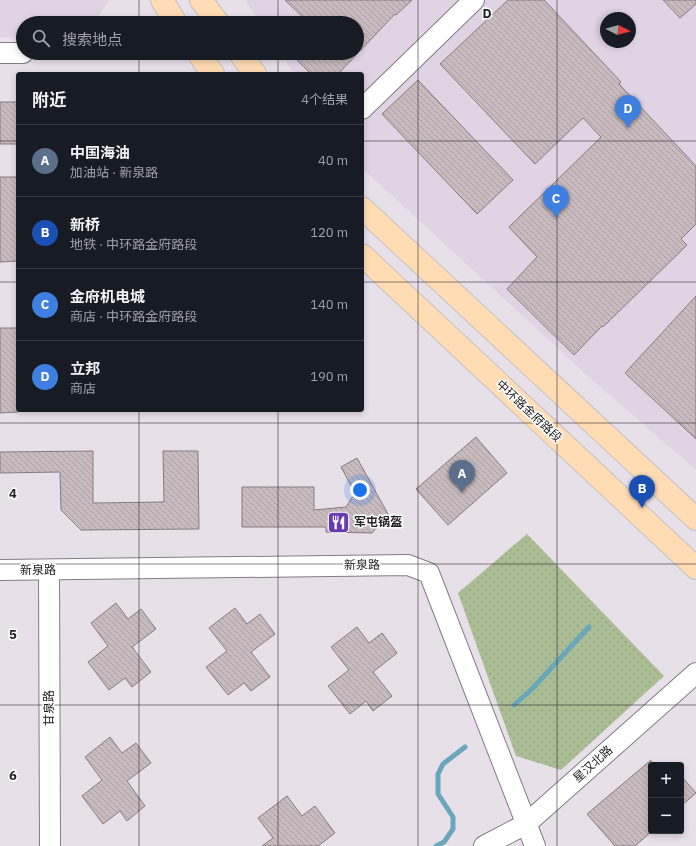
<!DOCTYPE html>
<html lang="zh">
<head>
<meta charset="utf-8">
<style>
	body { margin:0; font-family:"IBM Plex Sans","Noto Sans SC",sans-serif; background:#242831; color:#f1f3f6 }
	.controls { position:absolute; right:12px; bottom:12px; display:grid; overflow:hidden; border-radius:4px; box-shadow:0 2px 6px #0003 }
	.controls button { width:36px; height:36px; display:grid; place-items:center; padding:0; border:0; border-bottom:1px solid #363941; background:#171b24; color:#f1f3f6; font:20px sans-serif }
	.compass { position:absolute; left:600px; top:12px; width:36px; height:36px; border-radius:50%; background:#171b24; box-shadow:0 2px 6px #0003; rotate:96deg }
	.you { position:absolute; left:360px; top:490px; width:14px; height:14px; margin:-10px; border:3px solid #fff; border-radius:50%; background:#1a73e8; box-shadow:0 0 0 6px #1a73e833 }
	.badge { display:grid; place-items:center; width:26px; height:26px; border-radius:50%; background:#7c3aed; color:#fff; font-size:13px; font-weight:700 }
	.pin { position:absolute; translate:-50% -33px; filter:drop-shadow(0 1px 2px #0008) }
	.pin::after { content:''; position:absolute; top:21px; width:14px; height:12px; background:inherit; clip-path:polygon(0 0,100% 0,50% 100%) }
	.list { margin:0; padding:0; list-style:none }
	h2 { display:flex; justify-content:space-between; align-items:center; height:52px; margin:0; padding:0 16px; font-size:17px }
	h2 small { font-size:13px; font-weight:400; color:#9ea1a6 }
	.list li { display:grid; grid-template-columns:26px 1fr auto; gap:12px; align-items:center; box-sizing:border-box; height:72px; padding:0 16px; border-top:1px solid #363941 }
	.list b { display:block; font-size:15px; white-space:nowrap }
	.list p { margin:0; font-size:13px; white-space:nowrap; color:#9ea1a6 }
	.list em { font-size:13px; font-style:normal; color:#9ea1a6 }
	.icon { flex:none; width:22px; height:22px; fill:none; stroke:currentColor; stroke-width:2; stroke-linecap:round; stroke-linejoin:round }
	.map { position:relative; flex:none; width:696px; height:846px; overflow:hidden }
	.search { position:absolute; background:#171b24; box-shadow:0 2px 6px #0003; left:16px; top:16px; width:348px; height:44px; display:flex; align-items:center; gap:10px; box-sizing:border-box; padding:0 14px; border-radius:22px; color:#9ea1a6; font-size:15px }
	.panel { position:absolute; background:#171b24; box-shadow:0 2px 6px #0003; left:16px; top:72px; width:348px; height:340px; border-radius:4px }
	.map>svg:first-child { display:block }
	.built { fill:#e0d3e3; fill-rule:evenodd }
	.grass { fill:url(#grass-dots) }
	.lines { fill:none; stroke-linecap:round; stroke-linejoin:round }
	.stream { stroke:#6ba7ba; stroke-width:5 }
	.building { fill:url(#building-back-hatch); stroke:#867b80 }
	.minor-casing { stroke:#837c84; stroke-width:22 }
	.major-casing { stroke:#c2c1c2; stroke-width:24 }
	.minor { stroke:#fff; stroke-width:20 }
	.major { stroke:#ffdcb3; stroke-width:22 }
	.grid { fill:none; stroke:#242125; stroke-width:1; stroke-opacity:0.55 }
	.labels { text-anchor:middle; stroke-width:3; stroke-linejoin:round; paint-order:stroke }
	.street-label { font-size:12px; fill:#242125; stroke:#fff }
	.poi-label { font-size:12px; font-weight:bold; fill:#242125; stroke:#fff; text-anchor:start }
	.grid-label { font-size:13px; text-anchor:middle; font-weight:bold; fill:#242125; stroke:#fff; stroke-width:3; stroke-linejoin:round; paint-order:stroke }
</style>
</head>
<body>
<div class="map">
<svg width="696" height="846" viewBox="0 0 696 846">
	<defs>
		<pattern id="grass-dots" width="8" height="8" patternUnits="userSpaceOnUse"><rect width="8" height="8" fill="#abbd95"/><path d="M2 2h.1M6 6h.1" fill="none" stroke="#93a280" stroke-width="1.8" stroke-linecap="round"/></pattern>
		<pattern id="building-back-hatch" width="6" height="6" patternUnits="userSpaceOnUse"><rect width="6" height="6" fill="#c8bbc0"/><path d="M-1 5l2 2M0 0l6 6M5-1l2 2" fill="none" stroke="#aca0a5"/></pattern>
	</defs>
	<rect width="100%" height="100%" fill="#e8e0e9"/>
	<g class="built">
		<path d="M0,0H109L94,23H23V38L0,37Z"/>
		<path d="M245,0H696V470L589,377L362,168V74H295L280,53H357V23H260ZM606,18H630V42H606Z"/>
	</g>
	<path class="grass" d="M527,534L664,676L561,770L516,756L458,593Z"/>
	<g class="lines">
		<g class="stream">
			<path d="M514,705L532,689L589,627"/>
			<path d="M436,846L444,842L453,829V817L438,794V774L443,764L465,747"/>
		</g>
	</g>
	<g class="building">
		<path d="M285,0H412L396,15L395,14L338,74H311L290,53H357V23H309Z"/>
		<path d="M508,0H544L621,82L619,84L696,166V224L681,239L687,245L603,327L602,326L574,355L507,289L537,257L509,227L601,137L583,118L535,164L440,64Z"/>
		<path d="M663,0H696V4L680,18Z"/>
		<path d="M418,80L513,180L477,214L382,114Z"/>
		<rect x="0" y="102" width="18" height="42"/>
		<path d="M0,177H18V261L0,262Z"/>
		<path d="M696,296V439L625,373Z"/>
		<path d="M0,328H18V412L0,413Z"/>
		<path d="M476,437L507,473L448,525L416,489Z"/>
		<path d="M93,451V503L164,502L163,451H198L199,529L81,530L61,510L60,472L0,473V452Z"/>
		<path d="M357,458L388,514L372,533L326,532V527H242V487H314V510L346,507L355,493L341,467Z"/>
		<path d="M116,603L128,619L141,609L156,629L132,647L151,672L132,687L125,678L109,690L88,662L108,646L91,623Z"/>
		<path d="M235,608L247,624L260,614L275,634L251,652L270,677L251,691L244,683L228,695L206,667L227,651L209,628Z"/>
		<path d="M357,627L369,643L382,633L397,653L373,672L392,696L373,711L366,701L350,714L328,686L349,670L331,647Z"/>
		<path d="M110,737L122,753L136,743L151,763L127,781L145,806L127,821L120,811L103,824L82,796L102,780L85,757Z"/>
		<path d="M651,760V832L635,846H615L587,814Z"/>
		<path d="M681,776L696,793L681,806Z"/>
		<path d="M287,796L302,816L315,806L335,833L318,846H262L273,838L258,818Z"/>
	</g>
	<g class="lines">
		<defs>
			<g id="minor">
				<path d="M0,53H23"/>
				<path d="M362,109L474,0"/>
				<path d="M0,570L408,565L429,573L535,846"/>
				<path d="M49,570L50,846"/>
				<path d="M484,846L526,824L696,673"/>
			</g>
			<g id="major">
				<path d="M162,0L176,23"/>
				<path d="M201,0L218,23"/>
				<path d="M198,53L213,74"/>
				<path d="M240,53L255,74"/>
				<path d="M362,208L696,519"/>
				<path d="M362,255L696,568"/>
			</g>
		</defs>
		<use href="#minor" class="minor-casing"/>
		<use href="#major" class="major-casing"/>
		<use href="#minor" class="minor"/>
		<use href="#major" class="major"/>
	</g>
	<path class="grid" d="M139,0V23M278,0V23M418,0V846M557,0V846M139,53V74M278,53V74M0,141H18M362,141H696M0,282H18M362,282H696M139,410V846M278,410V846M0,423H696M0,564H696M0,705H696"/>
	<defs>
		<symbol id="restaurant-square" viewBox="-11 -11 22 22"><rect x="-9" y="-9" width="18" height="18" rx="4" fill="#693bb2" stroke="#fff"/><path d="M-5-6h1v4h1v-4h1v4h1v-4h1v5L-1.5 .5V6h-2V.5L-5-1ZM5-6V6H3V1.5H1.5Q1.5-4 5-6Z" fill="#fff"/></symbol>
	</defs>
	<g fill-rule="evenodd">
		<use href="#restaurant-square" x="326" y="510" width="25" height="25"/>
	</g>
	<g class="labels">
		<g class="street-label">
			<text transform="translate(529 411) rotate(43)" y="4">中环路金府路段</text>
			<text transform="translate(362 565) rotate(-1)" y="4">新泉路</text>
			<text x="38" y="574">新泉路</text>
			<text transform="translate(49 708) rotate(-90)" y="4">甘泉路</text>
			<text transform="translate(593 764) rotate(-42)" y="4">星汉北路</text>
		</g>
		<g class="poi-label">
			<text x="354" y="526">军屯锅盔</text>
		</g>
	</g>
	<g class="grid-label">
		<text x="487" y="18">D</text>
		<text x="13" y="498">4</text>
		<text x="13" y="639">5</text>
		<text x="13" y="780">6</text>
	</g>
</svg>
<div class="controls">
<button>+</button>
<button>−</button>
</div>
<svg class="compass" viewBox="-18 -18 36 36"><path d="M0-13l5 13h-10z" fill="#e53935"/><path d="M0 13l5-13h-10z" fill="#9ea1a6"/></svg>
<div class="you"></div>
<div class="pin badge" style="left:462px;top:493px;background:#5c6f8a">A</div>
<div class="pin badge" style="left:642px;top:508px;background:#1a4fb4">B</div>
<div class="pin badge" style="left:556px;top:218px;background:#3f7fe0">C</div>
<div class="pin badge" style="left:628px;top:128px;background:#3f7fe0">D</div>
<div class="search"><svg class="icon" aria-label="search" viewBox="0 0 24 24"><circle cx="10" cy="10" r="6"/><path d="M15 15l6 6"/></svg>搜索地点</div>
<section class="panel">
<h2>附近<small>4个结果</small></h2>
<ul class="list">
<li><span class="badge" style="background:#5c6f8a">A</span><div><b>中国海油</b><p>加油站 · 新泉路</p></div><em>40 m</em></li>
<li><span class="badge" style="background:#1a4fb4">B</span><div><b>新桥</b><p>地铁 · 中环路金府路段</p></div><em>120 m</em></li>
<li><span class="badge" style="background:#3f7fe0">C</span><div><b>金府机电城</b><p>商店 · 中环路金府路段</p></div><em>140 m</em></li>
<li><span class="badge" style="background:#3f7fe0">D</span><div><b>立邦</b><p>商店</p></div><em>190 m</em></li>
</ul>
</section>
</div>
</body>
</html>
